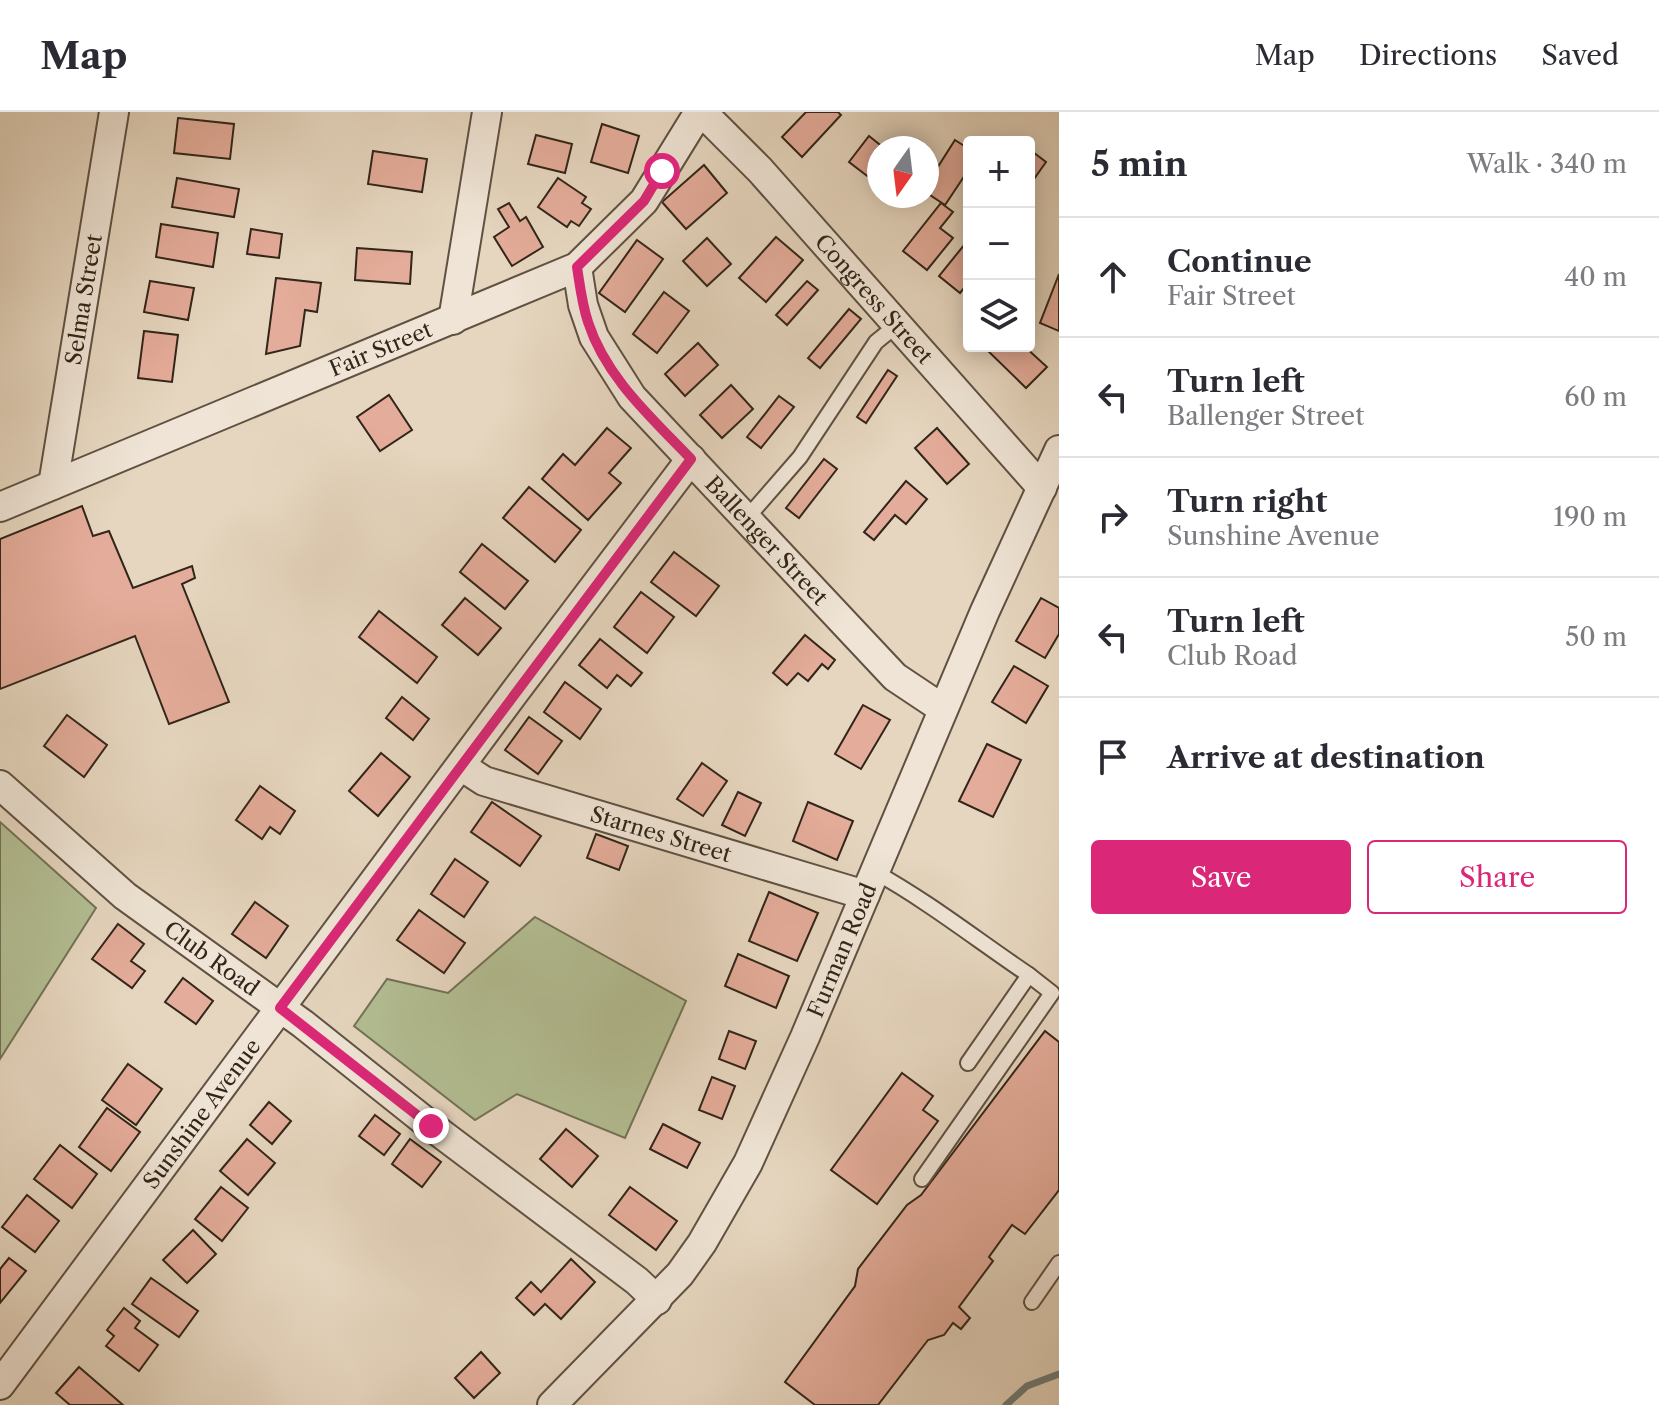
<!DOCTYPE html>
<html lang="en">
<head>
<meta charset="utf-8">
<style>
	body { margin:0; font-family:"Libre Caslon Text",serif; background:#f2f2f3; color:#2b2b33 }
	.controls { position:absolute; right:24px; top:24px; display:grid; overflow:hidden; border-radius:8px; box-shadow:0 4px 20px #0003 }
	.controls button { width:72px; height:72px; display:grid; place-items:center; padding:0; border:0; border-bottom:2px solid #e1e1e2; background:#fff; color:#2b2b33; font:40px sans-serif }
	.compass { position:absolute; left:867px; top:24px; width:72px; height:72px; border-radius:50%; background:#fff; box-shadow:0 4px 20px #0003; rotate:194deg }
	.stop { position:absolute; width:24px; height:24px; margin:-18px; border:6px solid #db2777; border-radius:50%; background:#fff }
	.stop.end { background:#db2777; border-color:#fff; box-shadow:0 2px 8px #0008 }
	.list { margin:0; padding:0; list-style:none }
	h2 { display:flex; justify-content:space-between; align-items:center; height:104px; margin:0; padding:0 32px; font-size:34px }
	h2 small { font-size:26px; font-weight:400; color:#7c7c81 }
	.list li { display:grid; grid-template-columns:52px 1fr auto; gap:24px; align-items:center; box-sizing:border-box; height:120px; padding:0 32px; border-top:2px solid #e1e1e2 }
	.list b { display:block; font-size:30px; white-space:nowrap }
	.list p { margin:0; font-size:26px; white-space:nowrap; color:#7c7c81 }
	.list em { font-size:26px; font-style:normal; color:#7c7c81 }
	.actions { display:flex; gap:16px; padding:24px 32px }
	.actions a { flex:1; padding:18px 0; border:2px solid #db2777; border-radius:8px; text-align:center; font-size:28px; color:#db2777 }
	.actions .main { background:#db2777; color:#fff }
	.icon { flex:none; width:44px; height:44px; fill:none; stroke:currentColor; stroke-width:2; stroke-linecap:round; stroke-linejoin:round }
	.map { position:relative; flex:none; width:1059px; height:1293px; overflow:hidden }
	header { display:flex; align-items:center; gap:48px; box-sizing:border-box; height:112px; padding:0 40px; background:#fff; border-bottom:2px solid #e1e1e2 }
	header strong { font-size:38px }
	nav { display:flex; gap:44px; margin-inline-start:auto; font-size:28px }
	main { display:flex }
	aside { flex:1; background:#fff }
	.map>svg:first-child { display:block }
	.green { fill:#b3be93; stroke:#727256; stroke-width:2 }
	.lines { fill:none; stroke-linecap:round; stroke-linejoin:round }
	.stream { stroke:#707d7a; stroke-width:7 }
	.building { fill:#e4ac9a; stroke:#322519; stroke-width:2 }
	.lane-casing { stroke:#5f5142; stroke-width:18 }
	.street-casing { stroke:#5f5142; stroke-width:32 }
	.lane { stroke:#efe4d5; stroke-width:14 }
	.street { stroke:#efe4d5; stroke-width:28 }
	.route { stroke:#db2777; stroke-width:10 }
	.labels { text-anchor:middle; stroke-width:6; stroke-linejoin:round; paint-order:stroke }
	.street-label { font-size:22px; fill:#322519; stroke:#efe4d5 }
</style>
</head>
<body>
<header>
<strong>Map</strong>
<nav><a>Map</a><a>Directions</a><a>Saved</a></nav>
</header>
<main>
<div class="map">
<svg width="1059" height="1293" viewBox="0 0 1059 1293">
	<rect width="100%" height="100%" fill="#e6d6bf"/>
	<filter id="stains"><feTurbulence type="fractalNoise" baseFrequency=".0025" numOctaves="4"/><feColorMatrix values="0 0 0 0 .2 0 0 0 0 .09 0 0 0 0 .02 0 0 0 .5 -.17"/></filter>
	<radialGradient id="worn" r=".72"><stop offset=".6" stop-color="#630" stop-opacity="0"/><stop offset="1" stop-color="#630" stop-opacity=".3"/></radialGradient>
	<g class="green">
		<path d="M0,710L96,796L0,947Z"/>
		<path d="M535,805L686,889L625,1026L517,982L475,1008L354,914L387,867L448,881Z"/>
	</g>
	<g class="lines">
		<path class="stream" d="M1006,1293L1027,1274L1059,1262"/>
	</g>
	<g class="building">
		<path d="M806,0H838L841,3L802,45L782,25Z"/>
		<path d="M178,6L234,12L230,47L174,41Z"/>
		<path d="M602,12L639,24L628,61L591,50Z"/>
		<path d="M536,23L572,32L565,61L528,52Z"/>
		<path d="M869,24L884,36H879V73L849,50Z"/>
		<path d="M955,28L969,37V57L945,93L927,81V72Z"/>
		<path d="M1029,37L1046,50L1029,74Z"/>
		<path d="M373,39L427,47L422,80L368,72Z"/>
		<path d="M704,53L727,81L686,117L662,90Z"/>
		<path d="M177,66L239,77L234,105L172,95Z"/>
		<path d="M558,66L586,85L582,91L591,97L579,114L571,109L567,115L538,95Z"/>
		<path d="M509,91L520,109L526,105L543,135L512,154L494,125L509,115L498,97Z"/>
		<path d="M941,91L953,100L940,116L953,126L927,158L903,139Z"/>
		<path d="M161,112L218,121L213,155L156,145Z"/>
		<path d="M251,117L282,122L279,146L247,142Z"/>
		<path d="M776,125L803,148L766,190L739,166Z"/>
		<path d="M707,126L731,152L707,174L683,149Z"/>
		<path d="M969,127V170L960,181L939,164Z"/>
		<path d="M637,128L663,147L625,200L599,181Z"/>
		<path d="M357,136L412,140L410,172L355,168Z"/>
		<path d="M1059,162V219L1040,211Z"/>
		<path d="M276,166L321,171L317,200L305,198L300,234L266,242Z"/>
		<path d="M150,169L194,176L188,208L144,200Z"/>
		<path d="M807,169L818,178L787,213L776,203Z"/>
		<path d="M664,180L689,199L657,241L633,222Z"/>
		<path d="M849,197L861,207L820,256L808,246Z"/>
		<path d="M144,219L178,223L172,270L138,266Z"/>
		<path d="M698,231L718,253L685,284L665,262Z"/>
		<path d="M990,234H1024L1047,255L1026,276L987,238Z"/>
		<path d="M888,258L897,264L866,311L857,305Z"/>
		<path d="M731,273L753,297L722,326L700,303Z"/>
		<path d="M389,283L412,318L380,339L357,305Z"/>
		<path d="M779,284L794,295L761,336L747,325Z"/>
		<path d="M607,316L631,336L609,361L621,371L588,408L542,367L563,342L575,353Z"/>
		<path d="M937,316L969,352L947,372L915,336Z"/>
		<path d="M824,347L837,357L799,406L786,396Z"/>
		<path d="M906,369L927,387L906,412L895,403L874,428L864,420Z"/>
		<path d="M529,375L581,418L555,450L503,406Z"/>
		<path d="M82,394L93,424L109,419L133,476L192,454L195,466L182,472L229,590L169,612L135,524L0,577V427Z"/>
		<path d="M482,432L528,469L505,497L460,460Z"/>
		<path d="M674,440L719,474L696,504L651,470Z"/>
		<path d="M641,480L674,505L647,541L614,515Z"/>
		<path d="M465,486L501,516L478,543L442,513Z"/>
		<path d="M1041,486L1059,496V522L1045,546L1016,529Z"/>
		<path d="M379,499L437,545L417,571L359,525Z"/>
		<path d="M805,523L835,548L828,557L822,552L808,569L798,561L787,573L773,561Z"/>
		<path d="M600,527L642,561L631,574L617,563L607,576L579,553Z"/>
		<path d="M1014,554L1048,574L1026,611L992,590Z"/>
		<path d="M565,570L601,597L580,627L544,600Z"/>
		<path d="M402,585L429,607L413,628L386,606Z"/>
		<path d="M863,593L890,608L861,657L835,642Z"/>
		<path d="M67,603L107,633L84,665L44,634Z"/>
		<path d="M529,605L562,629L538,662L505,638Z"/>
		<path d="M987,632L1021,648L993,705L959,689Z"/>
		<path d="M381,641L410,665L378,704L349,679Z"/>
		<path d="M702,651L727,669L703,704L677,687Z"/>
		<path d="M260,674L295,699L280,722L270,715L262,727L236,708Z"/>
		<path d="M738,680L761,691L745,724L722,713Z"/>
		<path d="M492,690L541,724L520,754L471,720Z"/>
		<path d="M808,690L853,709L837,748L793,729Z"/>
		<path d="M596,722L628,734L619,758L587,746Z"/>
		<path d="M455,747L488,770L464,805L431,782Z"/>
		<path d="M769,780L818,801L797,849L749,829Z"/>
		<path d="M255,790L288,814L266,846L232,822Z"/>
		<path d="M419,798L465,831L444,861L397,828Z"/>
		<path d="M118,812L144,832L131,849L145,859L132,876L92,847Z"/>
		<path d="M738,842L789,864L776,896L725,874Z"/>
		<path d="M183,866L213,889L196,912L165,890Z"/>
		<path d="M729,919L756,929L745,957L719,947Z"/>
		<path d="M1045,919L1059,930V1078L1025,1122L1012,1113L989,1145L993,1149L959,1195L970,1206L961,1217L953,1211L944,1223L928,1228L878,1293H815L785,1270L855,1174L858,1157L907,1093L921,1083Z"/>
		<path d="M128,952L162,977L136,1013L102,988Z"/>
		<path d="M902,961L933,984L923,998L938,1009L877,1092L831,1058Z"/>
		<path d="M712,965L735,974L722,1007L699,998Z"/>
		<path d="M269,990L291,1009L272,1032L250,1013Z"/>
		<path d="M107,996L140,1020L111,1059L79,1035Z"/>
		<path d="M375,1003L400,1022L384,1043L359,1024Z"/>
		<path d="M663,1012L700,1031L687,1056L650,1037Z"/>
		<path d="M566,1017L598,1044L572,1075L540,1047Z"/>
		<path d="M247,1027L275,1051L248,1083L220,1059Z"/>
		<path d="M410,1027L441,1050L422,1075L392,1052Z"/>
		<path d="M60,1033L97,1062L72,1096L34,1067Z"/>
		<path d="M221,1075L248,1096L222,1129L195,1107Z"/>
		<path d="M630,1075L677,1109L656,1138L609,1103Z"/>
		<path d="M27,1083L59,1109L35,1140L2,1115Z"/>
		<path d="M193,1118L216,1142L187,1171L163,1148Z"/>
		<path d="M9,1146L26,1159L0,1191V1157Z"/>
		<path d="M571,1147L595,1170L561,1207L545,1192L534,1203L516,1186L531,1170L541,1180Z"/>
		<path d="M151,1166L198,1199L179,1225L132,1192Z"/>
		<path d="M124,1196L140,1209L135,1216L158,1233L139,1259L106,1234L114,1224L107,1218Z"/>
		<path d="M481,1240L500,1261L474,1286L455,1266Z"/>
		<path d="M79,1255L123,1293H70L56,1281Z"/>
	</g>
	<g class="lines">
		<defs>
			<g id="lane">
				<path d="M746,407L800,345L876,230L897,213"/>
				<path d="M875,760C929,790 977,828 1029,863L968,951"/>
				<path d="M922,1067L1052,881L1029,863"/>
				<path d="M1032,1190L1059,1151"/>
			</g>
			<g id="street">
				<path id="s1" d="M702,0L760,58L1042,376"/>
				<path id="s2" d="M577,155L583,193L594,225L632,285L895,565L943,597"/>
				<path d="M453,208L487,0"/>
				<path id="s3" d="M53,373L114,0"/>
				<path id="s4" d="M0,395L577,155L644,89L699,0"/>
				<path id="s5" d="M461,654L484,669L865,783"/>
				<path id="s6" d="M0,673L125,784L303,912L431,1014L637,1169L657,1188"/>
				<path id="s7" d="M0,1273L514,581L691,347"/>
				<path id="s8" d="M552,1293L680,1162L702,1131L748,1051L805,925L985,499L1059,338"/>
			</g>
		</defs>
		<use href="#lane" class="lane-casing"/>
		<use href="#street" class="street-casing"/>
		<use href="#lane" class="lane"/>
		<use href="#street" class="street"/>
	</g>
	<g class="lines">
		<path class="route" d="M431,1014L280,896L691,347C652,306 606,266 588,210C582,192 580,174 577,155L644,89L662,59"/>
	</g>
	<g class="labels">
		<g class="street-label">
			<text dy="8" stroke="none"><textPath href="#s1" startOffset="254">Congress Street</textPath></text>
			<text dy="8" stroke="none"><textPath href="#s3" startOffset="188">Selma Street</textPath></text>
			<text dy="8" stroke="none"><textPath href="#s4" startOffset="412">Fair Street</textPath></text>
			<text dy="8" stroke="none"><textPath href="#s2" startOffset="340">Ballenger Street</textPath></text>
			<text dy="8" stroke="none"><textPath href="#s5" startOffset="212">Starnes Street</textPath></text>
			<text dy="8" stroke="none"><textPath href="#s8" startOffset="546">Furman Road</textPath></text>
			<text dy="8" stroke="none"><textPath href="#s6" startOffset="274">Club Road</textPath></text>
			<text dy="8" stroke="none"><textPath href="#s7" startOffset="338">Sunshine Avenue</textPath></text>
		</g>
	</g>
	<rect width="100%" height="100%" filter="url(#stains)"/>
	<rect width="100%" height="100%" fill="url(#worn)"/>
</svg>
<div class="controls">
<button>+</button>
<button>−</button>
<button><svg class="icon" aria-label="layers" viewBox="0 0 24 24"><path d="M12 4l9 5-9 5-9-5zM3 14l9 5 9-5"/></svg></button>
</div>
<svg class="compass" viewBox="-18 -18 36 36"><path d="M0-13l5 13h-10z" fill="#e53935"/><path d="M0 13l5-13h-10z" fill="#7c7c81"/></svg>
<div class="stop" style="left:662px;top:59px"></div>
<div class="stop end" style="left:431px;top:1014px"></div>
</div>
<aside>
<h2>5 min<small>Walk · 340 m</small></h2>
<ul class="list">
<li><svg class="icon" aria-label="ahead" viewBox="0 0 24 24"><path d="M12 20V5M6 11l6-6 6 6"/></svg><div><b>Continue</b><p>Fair Street</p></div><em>40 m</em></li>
<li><svg class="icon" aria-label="left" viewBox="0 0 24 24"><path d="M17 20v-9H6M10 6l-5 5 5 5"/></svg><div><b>Turn left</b><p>Ballenger Street</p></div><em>60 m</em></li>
<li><svg class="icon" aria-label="right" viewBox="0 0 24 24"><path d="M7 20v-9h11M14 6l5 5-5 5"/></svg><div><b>Turn right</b><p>Sunshine Avenue</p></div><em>190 m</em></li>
<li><svg class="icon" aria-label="left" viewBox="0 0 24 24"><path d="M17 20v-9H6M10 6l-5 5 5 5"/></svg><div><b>Turn left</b><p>Club Road</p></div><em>50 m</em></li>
<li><svg class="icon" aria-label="arrive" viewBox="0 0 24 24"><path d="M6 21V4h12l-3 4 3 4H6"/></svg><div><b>Arrive at destination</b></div></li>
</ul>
<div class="actions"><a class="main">Save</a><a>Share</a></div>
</aside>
</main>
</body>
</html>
